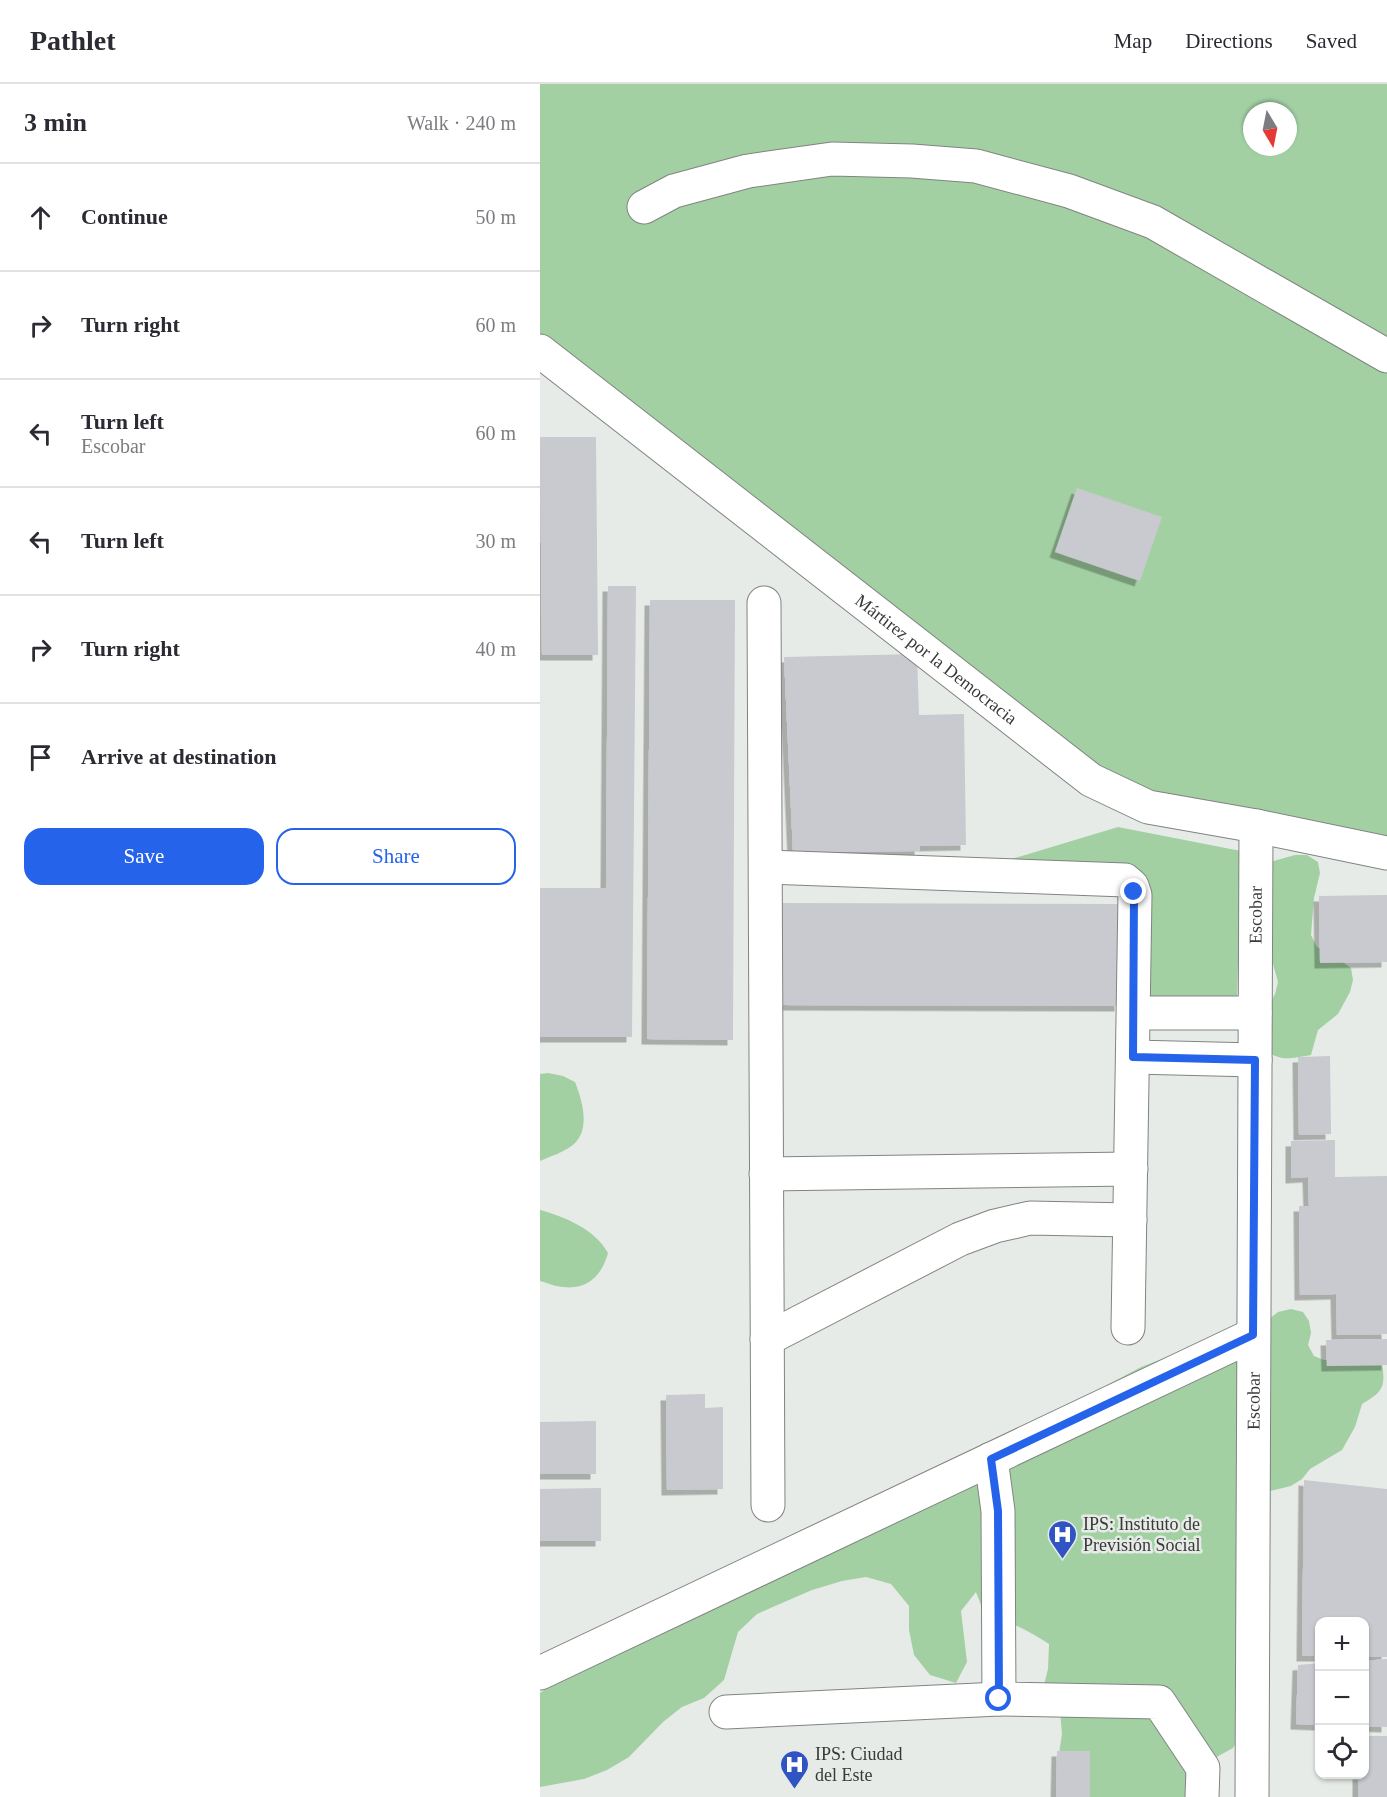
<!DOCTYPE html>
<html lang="en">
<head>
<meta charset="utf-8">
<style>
	body { margin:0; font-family:"Times New Roman",serif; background:#f2f2f3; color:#2b2b33 }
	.controls { position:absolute; right:18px; bottom:18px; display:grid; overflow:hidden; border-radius:12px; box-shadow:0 2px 4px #0004 }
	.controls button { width:54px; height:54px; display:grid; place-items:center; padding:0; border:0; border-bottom:2px solid #e1e1e2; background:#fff; color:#2b2b33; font:30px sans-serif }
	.compass { position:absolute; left:703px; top:18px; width:54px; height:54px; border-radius:50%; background:#fff; box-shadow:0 2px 4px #0004; rotate:170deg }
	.stop { position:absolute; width:18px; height:18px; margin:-14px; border:4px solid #2563eb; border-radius:50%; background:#fff }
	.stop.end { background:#2563eb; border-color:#fff; box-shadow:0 2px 6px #0008 }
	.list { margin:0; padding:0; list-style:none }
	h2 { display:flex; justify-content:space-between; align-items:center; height:78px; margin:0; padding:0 24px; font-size:26px }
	h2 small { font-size:20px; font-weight:400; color:#7c7c81 }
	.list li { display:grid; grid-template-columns:39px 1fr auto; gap:18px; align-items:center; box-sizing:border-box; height:108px; padding:0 24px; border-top:2px solid #e1e1e2 }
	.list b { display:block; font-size:22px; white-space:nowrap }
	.list p { margin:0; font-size:20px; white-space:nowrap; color:#7c7c81 }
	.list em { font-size:20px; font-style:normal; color:#7c7c81 }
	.actions { display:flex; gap:12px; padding:18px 24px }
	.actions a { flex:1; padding:14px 0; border:2px solid #2563eb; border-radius:18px; text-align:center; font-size:21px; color:#2563eb }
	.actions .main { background:#2563eb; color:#fff }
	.icon { flex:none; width:33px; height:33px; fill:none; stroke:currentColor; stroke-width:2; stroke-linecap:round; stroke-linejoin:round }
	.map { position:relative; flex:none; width:847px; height:1713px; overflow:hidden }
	header { display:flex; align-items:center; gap:36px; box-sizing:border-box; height:84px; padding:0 30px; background:#fff; border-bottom:2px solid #e1e1e2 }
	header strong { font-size:28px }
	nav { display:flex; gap:33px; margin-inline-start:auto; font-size:21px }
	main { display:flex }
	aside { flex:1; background:#fff }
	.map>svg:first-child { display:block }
	.green { fill:#a2d0a3; fill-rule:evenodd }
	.building { fill:#c8cacf; filter:url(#shadow) }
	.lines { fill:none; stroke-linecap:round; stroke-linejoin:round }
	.minor-casing { stroke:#808480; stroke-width:35 }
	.minor { stroke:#fff; stroke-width:33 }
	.route { stroke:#2563eb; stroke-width:8 }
	.labels { text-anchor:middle; stroke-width:5; stroke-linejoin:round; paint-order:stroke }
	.street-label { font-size:18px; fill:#383a38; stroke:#e7ebe7 }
	.poi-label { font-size:18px; fill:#383a38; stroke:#e7ebe7; text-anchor:start }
</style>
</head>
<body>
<header>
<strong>Pathlet</strong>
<nav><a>Map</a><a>Directions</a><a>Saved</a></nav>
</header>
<main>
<aside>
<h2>3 min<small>Walk · 240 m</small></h2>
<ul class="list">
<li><svg class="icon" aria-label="ahead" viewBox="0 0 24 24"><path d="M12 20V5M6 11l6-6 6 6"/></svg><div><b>Continue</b></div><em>50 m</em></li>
<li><svg class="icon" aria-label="right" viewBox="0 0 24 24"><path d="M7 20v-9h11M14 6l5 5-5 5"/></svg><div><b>Turn right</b></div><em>60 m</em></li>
<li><svg class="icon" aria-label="left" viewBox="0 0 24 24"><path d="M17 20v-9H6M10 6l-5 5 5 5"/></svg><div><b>Turn left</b><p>Escobar</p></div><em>60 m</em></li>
<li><svg class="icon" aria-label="left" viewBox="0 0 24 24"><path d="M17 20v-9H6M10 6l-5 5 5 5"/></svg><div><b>Turn left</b></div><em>30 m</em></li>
<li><svg class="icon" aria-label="right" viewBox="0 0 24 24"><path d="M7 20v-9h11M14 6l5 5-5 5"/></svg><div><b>Turn right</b></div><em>40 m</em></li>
<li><svg class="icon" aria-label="arrive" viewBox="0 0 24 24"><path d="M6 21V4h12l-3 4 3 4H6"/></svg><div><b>Arrive at destination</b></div></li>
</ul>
<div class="actions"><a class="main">Save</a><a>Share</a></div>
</aside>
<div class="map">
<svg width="847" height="1713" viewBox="0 0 847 1713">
	<defs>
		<filter id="shadow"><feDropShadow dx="-5.5" dy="5.5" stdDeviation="0" flood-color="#0004"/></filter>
	</defs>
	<rect width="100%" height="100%" fill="#e7ebe7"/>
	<g class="green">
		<path d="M0,0H847V769L608,723L0,267ZM712,27H748V63H712Z"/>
		<path d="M578,743L701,767L697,915L583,911L577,785L465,777Z"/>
		<path d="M755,771H767L778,778L780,789L774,814L771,851L777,863L789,868L811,884L813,896L810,908L798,930L778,946L771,971C747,975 742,978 722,964L729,921L735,910L738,898L731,873L730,778Z"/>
		<path d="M8,989L23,992L35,998C42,1016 51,1045 34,1060C25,1068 11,1072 0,1077V990Z"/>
		<path d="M0,1126C25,1133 55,1145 68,1169C62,1191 48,1206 23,1203C16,1203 8,1199 0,1197Z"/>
		<path d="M751,1225L763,1228L769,1237L771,1249L768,1261L774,1272L784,1276L797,1275L842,1280C846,1304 842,1308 822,1320L815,1343L802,1366L770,1385L762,1395L751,1402L726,1408L708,1639L693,1664L673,1675L651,1713H542L518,1676L522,1650L520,1626L502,1609L508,1585L509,1560C488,1546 468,1537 444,1529L436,1508L421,1527L427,1578L416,1599L390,1591L374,1571L369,1546V1522L351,1500L326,1493L302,1497L272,1506L217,1530L198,1548L184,1596L164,1614L142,1623L123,1638L89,1673L67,1686L44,1695L0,1703V1609L41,1580L601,1283L673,1255L729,1297C734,1276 726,1257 729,1235L738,1228Z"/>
	</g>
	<g class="building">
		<path d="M0,353H56L58,571H2Z"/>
		<path d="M537,404L622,433L600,497L515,468Z"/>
		<path d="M68,502H96L92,953H0V804H66Z"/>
		<path d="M110,516H195L193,956L107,955Z"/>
		<path d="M377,570L379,631L424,630L426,761L380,762V767L253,768L244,573Z"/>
		<path d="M847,811V878L780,879L779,812Z"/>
		<path d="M237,819L580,820V922L237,921Z"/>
		<path d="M790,972L791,1050L759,1051L758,973Z"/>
		<path d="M795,1056V1093L847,1092V1250L797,1251L796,1210L760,1211L759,1122H769L768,1093L751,1094V1057Z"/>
		<path d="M847,1255V1281L787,1282L786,1256Z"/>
		<path d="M165,1310V1324L183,1323V1405L127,1406L126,1311Z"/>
		<path d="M56,1337V1390H0V1338Z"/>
		<path d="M764,1396L847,1405V1573H824V1538H780V1572H762Z"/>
		<path d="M61,1404V1457H0V1405Z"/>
		<path d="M847,1575V1643L824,1642V1577Z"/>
		<path d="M780,1579V1641L756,1640L758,1581Z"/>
		<path d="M824,1652H847V1713H818V1690H824Z"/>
		<path d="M517,1667H550V1713H516Z"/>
	</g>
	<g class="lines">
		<defs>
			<g id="minor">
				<path d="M104,123L134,107L208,87L292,75L372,77L436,82L529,107L613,138L847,272"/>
				<path id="s1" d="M0,267L551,696L608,723L716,742L847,769"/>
				<path d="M224,519L228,1421"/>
				<path d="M227,783L585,796L592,802L595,811L588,1244"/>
				<path d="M594,929H715"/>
				<path d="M593,973L715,976"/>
				<path d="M226,1090L591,1085"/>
				<path d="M227,1255L420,1155L455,1142L490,1134L590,1136"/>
				<path d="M451,1375L458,1427L459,1615L619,1618L663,1684L662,1713"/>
				<path d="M0,1589L713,1251"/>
				<path d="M186,1628L459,1615"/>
				<path id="s2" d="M712,1713L716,742"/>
			</g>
		</defs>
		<use href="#minor" class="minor-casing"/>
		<use href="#minor" class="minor"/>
	</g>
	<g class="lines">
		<path class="route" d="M459,1615L458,1427L451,1375L713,1251L715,976L593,973L594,808"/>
	</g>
	<defs>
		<symbol id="hospital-pin" viewBox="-11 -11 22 30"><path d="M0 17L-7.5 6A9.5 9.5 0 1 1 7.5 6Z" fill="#3054c4" stroke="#e7ebe7"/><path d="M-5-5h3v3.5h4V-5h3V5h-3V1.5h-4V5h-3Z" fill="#fff"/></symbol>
	</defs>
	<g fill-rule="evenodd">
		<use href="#hospital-pin" x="506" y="1434" width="33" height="45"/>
		<use href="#hospital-pin" x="238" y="1664" width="33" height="45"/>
	</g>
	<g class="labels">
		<g class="street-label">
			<text dy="6" stroke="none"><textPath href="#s1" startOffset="502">Mártirez por la Democracia</textPath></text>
			<text dy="6" stroke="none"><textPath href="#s2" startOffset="882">Escobar</textPath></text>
			<text dy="6" stroke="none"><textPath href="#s2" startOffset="396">Escobar</textPath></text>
		</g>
		<g class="poi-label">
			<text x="543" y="1446">IPS: Instituto de<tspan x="543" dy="21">Previsión Social</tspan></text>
			<text x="275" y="1676">IPS: Ciudad<tspan x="275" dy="21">del Este</tspan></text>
		</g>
	</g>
</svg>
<div class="controls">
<button>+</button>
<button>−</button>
<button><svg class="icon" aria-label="locate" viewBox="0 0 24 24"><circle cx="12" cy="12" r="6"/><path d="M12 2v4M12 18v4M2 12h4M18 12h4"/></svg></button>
</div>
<svg class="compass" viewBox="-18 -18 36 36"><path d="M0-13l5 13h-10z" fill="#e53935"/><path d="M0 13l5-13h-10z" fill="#7c7c81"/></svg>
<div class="stop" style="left:459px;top:1615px"></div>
<div class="stop end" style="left:594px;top:808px"></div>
</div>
</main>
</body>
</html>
